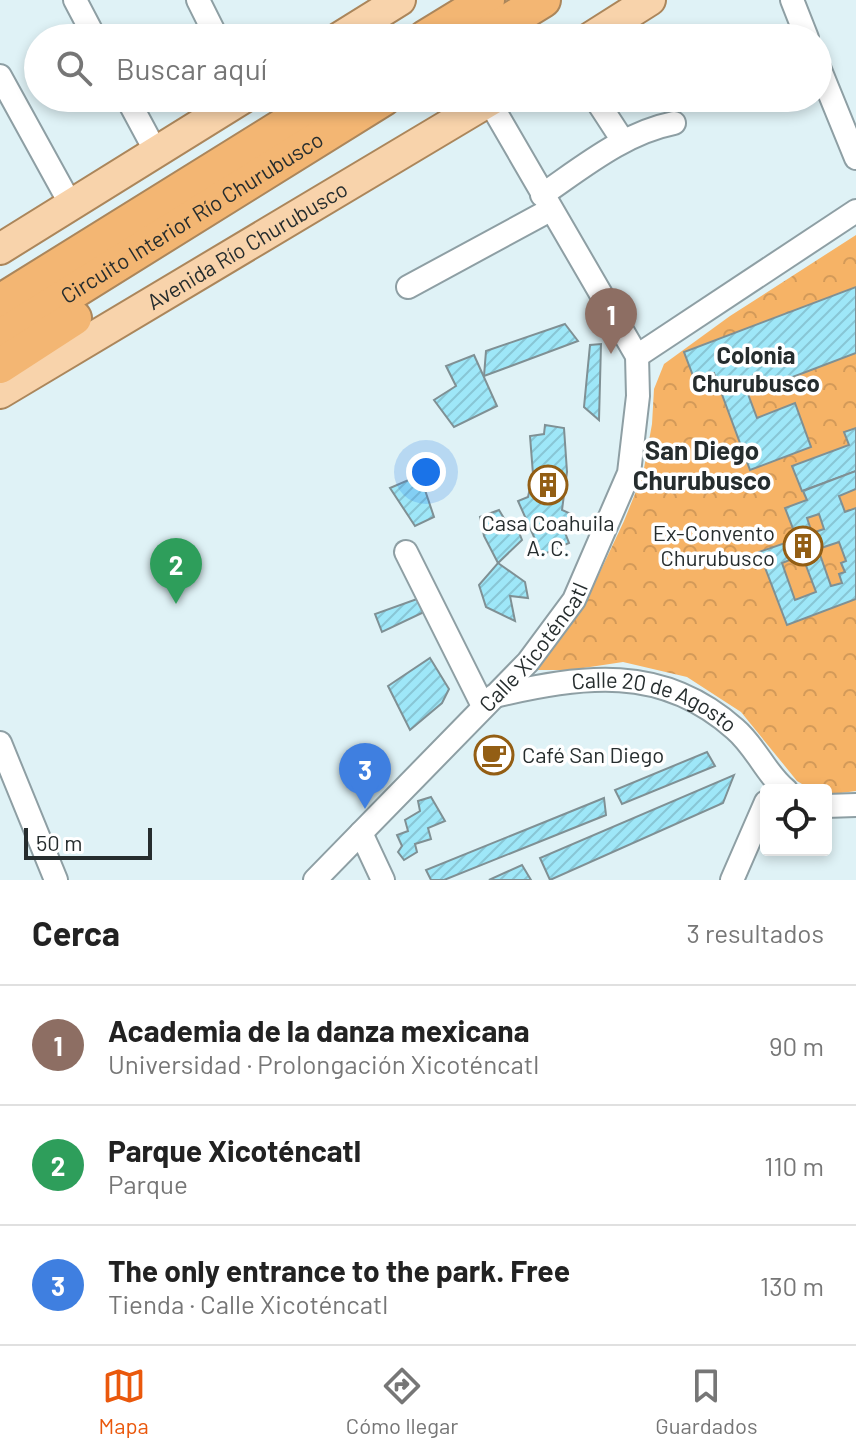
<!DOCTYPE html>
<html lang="es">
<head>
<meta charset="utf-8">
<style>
	body { margin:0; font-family:Barlow,sans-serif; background:#f2f2f2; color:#222 }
	.controls { position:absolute; right:24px; bottom:24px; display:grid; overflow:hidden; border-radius:8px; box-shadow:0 4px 12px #0003 }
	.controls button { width:72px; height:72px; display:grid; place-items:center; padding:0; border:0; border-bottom:2px solid #e0e0e0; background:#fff; color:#222; font:40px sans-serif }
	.scale { position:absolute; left:24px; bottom:20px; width:128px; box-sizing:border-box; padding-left:8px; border:4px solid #262d2e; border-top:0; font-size:22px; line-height:28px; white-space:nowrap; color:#262d2e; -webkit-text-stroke:6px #fff; paint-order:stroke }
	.you { position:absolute; left:426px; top:472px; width:28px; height:28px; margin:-20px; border:6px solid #fff; border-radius:50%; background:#1a73e8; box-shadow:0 0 0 12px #1a73e833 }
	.badge { display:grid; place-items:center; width:52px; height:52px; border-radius:50%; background:#ea580c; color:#fff; font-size:26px; font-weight:700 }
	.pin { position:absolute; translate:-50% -66px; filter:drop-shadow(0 2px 4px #0008) }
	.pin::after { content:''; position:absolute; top:42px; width:28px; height:24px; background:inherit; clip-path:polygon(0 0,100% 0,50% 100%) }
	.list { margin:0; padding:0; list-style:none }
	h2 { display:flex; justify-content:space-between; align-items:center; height:104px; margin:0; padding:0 32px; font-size:34px }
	h2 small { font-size:26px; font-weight:400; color:#767676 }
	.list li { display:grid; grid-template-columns:52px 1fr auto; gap:24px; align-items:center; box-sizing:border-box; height:120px; padding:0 32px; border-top:2px solid #e0e0e0 }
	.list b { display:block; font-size:30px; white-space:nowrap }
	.list p { margin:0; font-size:26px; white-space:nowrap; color:#767676 }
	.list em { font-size:26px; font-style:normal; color:#767676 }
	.icon { flex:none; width:44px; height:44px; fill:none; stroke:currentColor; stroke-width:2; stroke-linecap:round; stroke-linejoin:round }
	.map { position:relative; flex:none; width:856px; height:880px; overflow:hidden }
	.search { position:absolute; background:#fff; box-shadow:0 4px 12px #0003; left:24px; right:24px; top:24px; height:88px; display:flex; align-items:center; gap:20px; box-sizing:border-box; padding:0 28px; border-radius:44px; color:#767676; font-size:30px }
	.sheet { height:464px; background:#fff }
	nav { display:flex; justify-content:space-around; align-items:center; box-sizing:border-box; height:112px; border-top:2px solid #e0e0e0; background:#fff; font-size:22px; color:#767676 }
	nav a { display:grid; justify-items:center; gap:4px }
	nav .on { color:#ea580c }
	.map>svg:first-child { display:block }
	.park { fill:url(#park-crowns) }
	.building { fill:url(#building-hatch); stroke:#7f9094; stroke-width:2; fill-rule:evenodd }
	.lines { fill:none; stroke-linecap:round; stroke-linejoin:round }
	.minor-casing { stroke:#8e9fa4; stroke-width:26 }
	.major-casing { stroke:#ab865b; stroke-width:34 }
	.highway-casing { stroke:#ab865b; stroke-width:38 }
	.minor { stroke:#fff; stroke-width:22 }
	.major { stroke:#f8d3ab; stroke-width:30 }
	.highway { stroke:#f3b673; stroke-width:34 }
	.labels { text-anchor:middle; stroke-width:7; stroke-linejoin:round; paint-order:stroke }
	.street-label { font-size:22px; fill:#262d2e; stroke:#fff }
	.poi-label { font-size:22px; fill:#262d2e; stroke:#fff }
	.neighbourhood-label { font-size:24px; font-weight:bold; fill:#262d2e; stroke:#fff }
	.quarter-label { font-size:26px; font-weight:bold; fill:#262d2e; stroke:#fff }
</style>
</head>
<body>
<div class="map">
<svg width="856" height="880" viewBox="0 0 856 880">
	<defs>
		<pattern id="park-crowns" width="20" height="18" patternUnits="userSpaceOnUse" patternTransform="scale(2)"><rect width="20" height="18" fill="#f6b366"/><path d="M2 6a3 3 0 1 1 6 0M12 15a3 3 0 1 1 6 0" fill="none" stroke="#d39a59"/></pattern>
		<pattern id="building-hatch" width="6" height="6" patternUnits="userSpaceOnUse" patternTransform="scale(2)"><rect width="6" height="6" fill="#9ee7f8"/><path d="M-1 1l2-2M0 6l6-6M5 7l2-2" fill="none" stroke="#88c6d5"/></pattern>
	</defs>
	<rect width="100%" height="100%" fill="#dff2f6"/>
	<path class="park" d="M856,235V791L826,795V790H812L797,781L741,712L687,677L623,662L570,670H531L527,666L583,608L624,521L643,474L652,424L654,389L664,364L730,316Z"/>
	<g class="building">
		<path d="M856,287V353L748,394L757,418L795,403L811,447L750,470L714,373L695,381L684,352Z"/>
		<path d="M565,324L578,341L484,376L486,351Z"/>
		<path d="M601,344L599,420L584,407L590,345Z"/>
		<path d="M474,355L497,406L454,427L434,400L456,386L446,366Z"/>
		<path d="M545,425L564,428L567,472L562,510L571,514L564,530L569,543L542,555L518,501L528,497L533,474L530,436L544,434Z"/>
		<path d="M856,428V471L802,491L792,466L849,445L844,432Z"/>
		<path d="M856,471V489L839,496L845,512L856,508V599L787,625L759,552L797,539L785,508L807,500L803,491ZM819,514L824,529L812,533L807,518ZM839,542L846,561L841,563L845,572L839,574L842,583L831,586L818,549ZM802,555L816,592L795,600L782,563Z"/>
		<path d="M420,475L434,517L415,526L390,488Z"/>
		<path d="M499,510L505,520H514L522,540L498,563L484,536L480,517Z"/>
		<path d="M498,563L525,582L528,598L510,596L515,621L486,607L479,585Z"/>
		<path d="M417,599L424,612L382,632L375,614Z"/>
		<path d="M430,658L449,689L442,703L410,730L388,686Z"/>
		<path d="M707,752L715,766L622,804L615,790Z"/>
		<path d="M734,775L723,803L550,880L540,858Z"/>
		<path d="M431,797L445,821L428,828L431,839L415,844L417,852L404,860L398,852L402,846L397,835L408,831L405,820L420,811L418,801Z"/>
		<path d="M604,798L606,815L444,880H431L426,870Z"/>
		<path d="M522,865L531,880H489Z"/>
	</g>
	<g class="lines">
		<defs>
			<g id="minor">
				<path d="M75,0L95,38"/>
				<path d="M198,0L217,38"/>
				<path d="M792,0L807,38"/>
				<path d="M818,65L856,158"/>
				<path d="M0,76L71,205"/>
				<path d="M127,98L156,152"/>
				<path d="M595,98L623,141"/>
				<path d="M542,195C583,167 624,133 674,123"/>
				<path d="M408,287L550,210"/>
				<path d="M637,356L856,211"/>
				<path d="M406,552L483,706"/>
				<path id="s1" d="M494,696C582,676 661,663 735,729C756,747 766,774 786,790"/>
				<path d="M0,743L56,880"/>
				<path d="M826,806L856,805"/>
				<path d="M361,833L383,880"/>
				<path id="s2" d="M315,880L528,662L574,600L629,473L638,396L637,356L489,101"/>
				<path d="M732,880L766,802"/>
			</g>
			<g id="major">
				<path d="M339,38L400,0"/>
				<path d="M590,38L650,0"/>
				<path d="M0,249L243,98"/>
				<path id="s3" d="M0,393L494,98"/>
			</g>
			<g id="highway">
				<path d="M425,38L487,0"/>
				<path d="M481,38L543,0"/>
				<path d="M0,302L328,98"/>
				<path id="s4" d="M0,337L384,98"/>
				<path d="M0,366L74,318"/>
			</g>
		</defs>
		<use href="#minor" class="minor-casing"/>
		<use href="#major" class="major-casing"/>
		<use href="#highway" class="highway-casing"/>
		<use href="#minor" class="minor"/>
		<use href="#major" class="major"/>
		<use href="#highway" class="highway"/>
	</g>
	<defs>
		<symbol id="building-ring" viewBox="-11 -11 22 22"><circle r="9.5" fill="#fff" stroke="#935e14" stroke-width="1.5"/><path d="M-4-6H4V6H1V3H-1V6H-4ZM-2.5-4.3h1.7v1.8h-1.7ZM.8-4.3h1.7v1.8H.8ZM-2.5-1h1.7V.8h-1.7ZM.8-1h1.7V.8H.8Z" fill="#935e14"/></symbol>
		<symbol id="cafe-ring" viewBox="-11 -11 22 22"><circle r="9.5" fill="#fff" stroke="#935e14" stroke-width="1.5"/><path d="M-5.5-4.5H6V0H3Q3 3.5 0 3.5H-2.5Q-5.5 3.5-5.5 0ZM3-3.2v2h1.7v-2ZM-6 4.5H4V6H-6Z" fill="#935e14"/></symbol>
	</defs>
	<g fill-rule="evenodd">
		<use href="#building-ring" x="526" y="463" width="44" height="44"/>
		<use href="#building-ring" x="781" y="524" width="44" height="44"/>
		<use href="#cafe-ring" x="472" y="733" width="44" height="44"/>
	</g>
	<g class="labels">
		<g class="street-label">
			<text dy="8" stroke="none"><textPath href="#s4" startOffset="226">Circuito Interior Río Churubusco</textPath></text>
			<text dy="8" stroke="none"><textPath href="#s3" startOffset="288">Avenida Río Churubusco</textPath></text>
			<text dy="8" stroke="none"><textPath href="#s2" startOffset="320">Calle Xicoténcatl</textPath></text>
			<text dy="8" stroke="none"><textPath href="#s1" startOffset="166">Calle 20 de Agosto</textPath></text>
		</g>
		<g class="poi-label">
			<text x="548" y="531">Casa Coahuila<tspan x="548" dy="25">A. C.</tspan></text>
			<text x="775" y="541" text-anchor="end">Ex-Convento<tspan x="775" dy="25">Churubusco</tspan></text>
			<text x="522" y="763" text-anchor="start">Café San Diego</text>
		</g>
		<g class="neighbourhood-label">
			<text x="756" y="364">Colonia<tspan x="756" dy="28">Churubusco</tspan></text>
		</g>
		<g class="quarter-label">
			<text x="702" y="460">San Diego<tspan x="702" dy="30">Churubusco</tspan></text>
		</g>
	</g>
</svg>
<div class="controls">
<button><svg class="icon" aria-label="locate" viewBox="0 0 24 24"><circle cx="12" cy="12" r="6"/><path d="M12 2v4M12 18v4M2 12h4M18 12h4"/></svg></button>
</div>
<div class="scale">50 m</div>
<div class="you"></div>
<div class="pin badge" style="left:611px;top:354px;background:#8d6e63">1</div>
<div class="pin badge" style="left:176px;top:604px;background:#2e9e5b">2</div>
<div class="pin badge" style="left:365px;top:809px;background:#3f7fe0">3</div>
<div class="search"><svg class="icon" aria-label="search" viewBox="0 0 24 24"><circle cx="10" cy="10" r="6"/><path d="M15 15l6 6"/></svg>Buscar aquí</div>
</div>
<section class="sheet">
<h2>Cerca<small>3 resultados</small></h2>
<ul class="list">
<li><span class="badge" style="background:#8d6e63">1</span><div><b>Academia de la danza mexicana</b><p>Universidad · Prolongación Xicoténcatl</p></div><em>90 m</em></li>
<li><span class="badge" style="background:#2e9e5b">2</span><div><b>Parque Xicoténcatl</b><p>Parque</p></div><em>110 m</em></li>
<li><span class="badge" style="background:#3f7fe0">3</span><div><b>The only entrance to the park. Free</b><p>Tienda · Calle Xicoténcatl</p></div><em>130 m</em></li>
</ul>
</section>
<nav>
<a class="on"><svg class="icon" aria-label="map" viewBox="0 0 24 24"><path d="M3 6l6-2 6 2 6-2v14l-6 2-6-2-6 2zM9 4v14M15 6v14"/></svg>Mapa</a>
<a><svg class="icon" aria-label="directions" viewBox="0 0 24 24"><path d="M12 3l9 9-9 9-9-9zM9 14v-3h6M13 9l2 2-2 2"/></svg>Cómo llegar</a>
<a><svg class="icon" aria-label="saved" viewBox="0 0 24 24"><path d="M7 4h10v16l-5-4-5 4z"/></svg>Guardados</a>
</nav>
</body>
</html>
